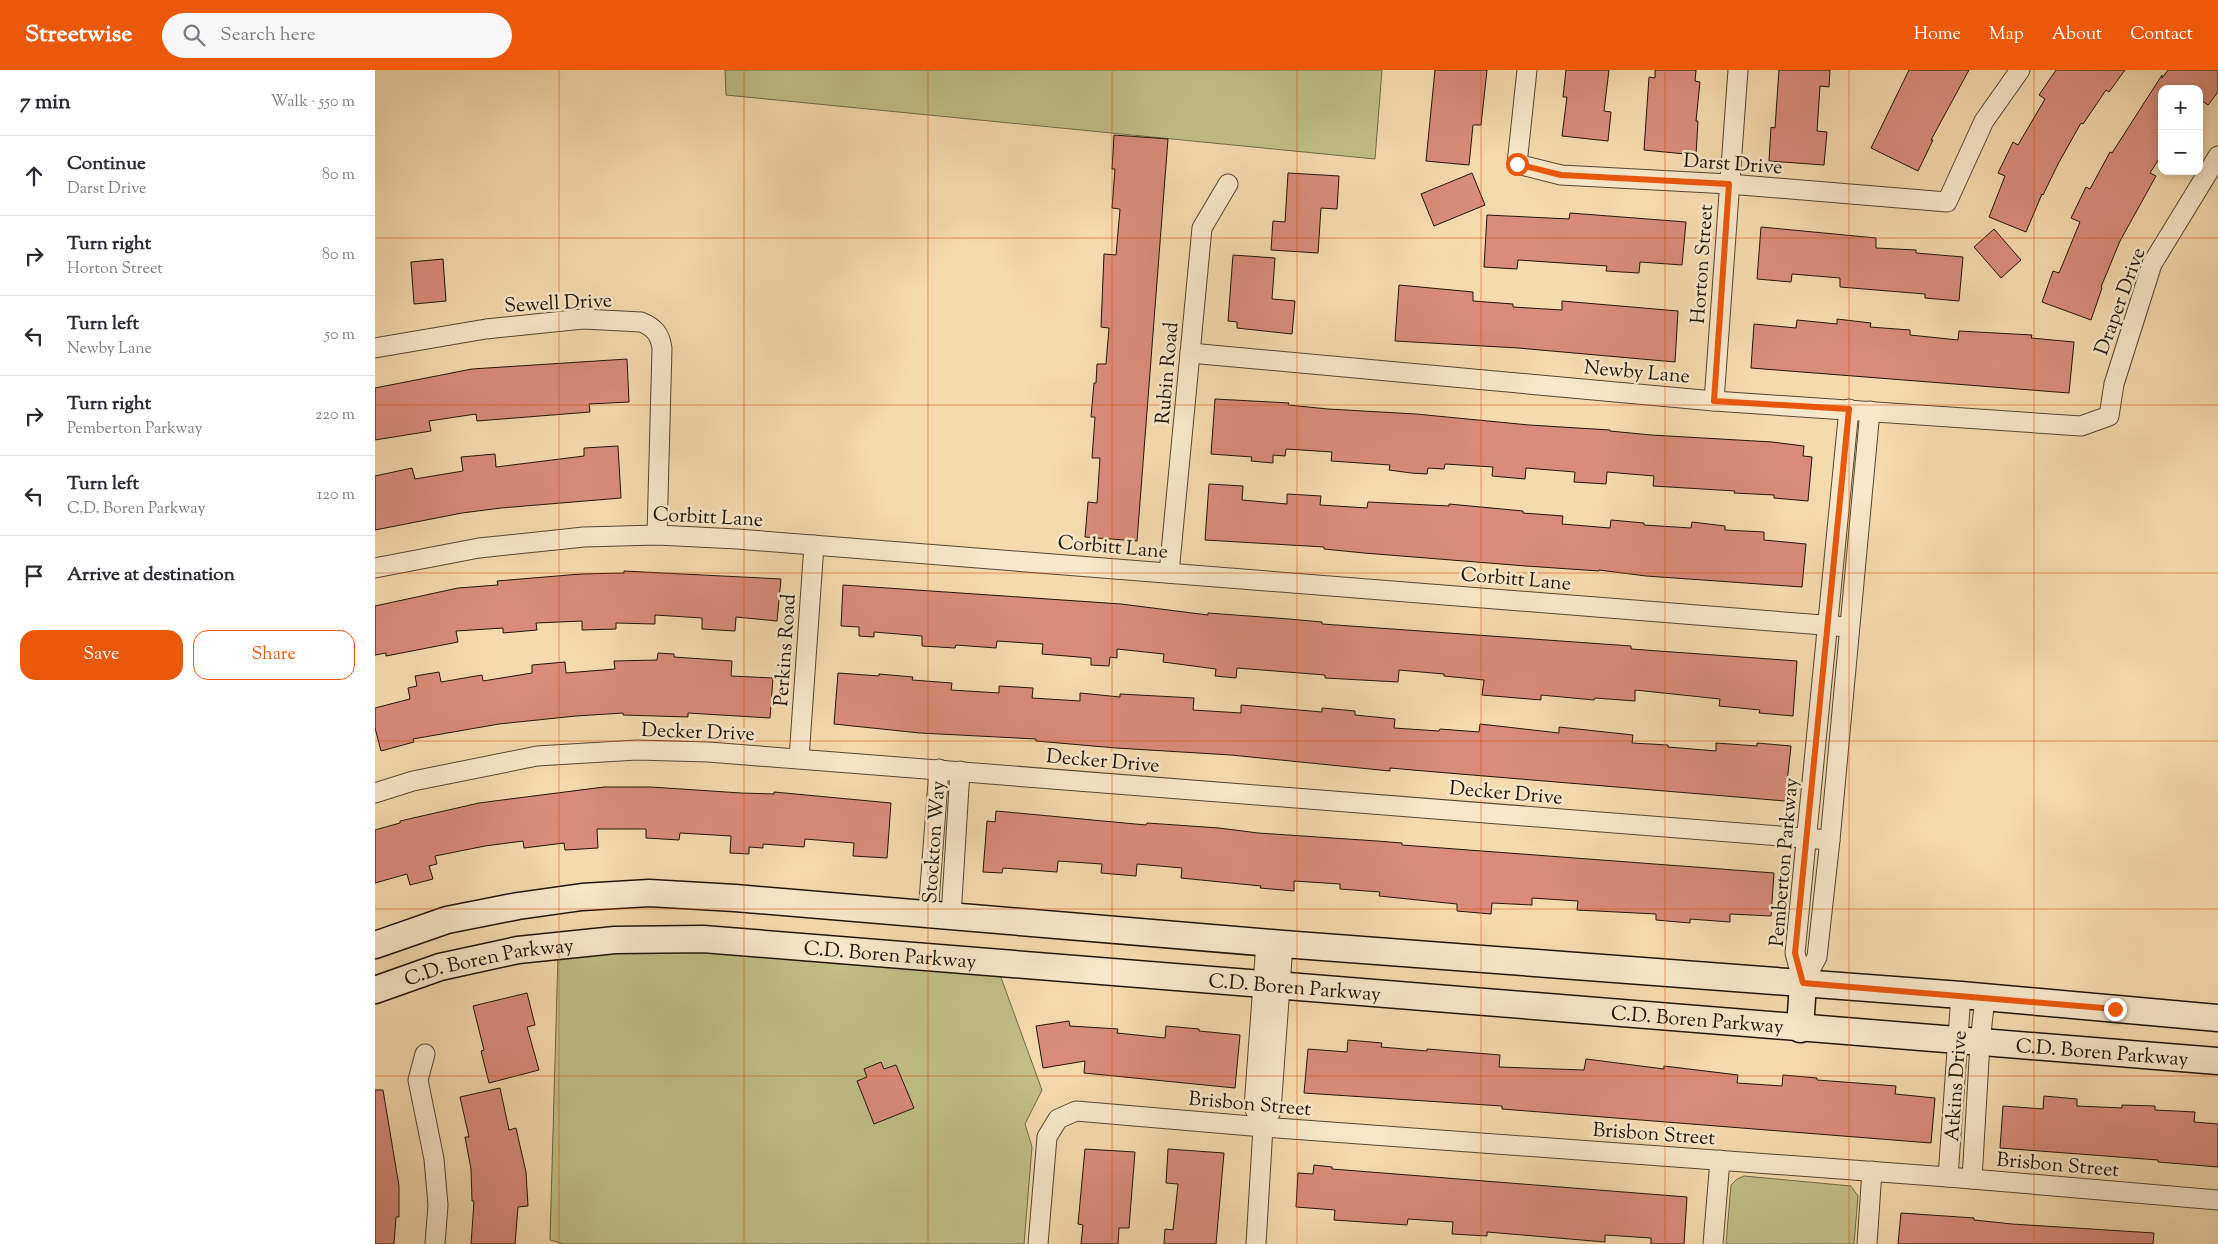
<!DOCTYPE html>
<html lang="en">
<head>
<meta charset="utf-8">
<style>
	body { margin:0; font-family:"Sorts Mill Goudy",serif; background:#f7f7f7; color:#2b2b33 }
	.controls { position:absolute; right:15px; top:15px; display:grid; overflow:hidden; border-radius:10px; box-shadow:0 2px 8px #0003 }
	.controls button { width:45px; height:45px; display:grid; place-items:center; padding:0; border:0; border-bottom:1px solid #e1e1e2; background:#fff; color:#2b2b33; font:25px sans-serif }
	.stop { position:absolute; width:15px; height:15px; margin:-11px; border:4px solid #ea580c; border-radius:50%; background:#fff }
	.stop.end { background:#ea580c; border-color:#fff; box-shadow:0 1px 5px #0008 }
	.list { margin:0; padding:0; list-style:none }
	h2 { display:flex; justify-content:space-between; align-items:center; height:65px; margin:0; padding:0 20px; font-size:21px }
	h2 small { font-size:16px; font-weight:400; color:#7c7c81 }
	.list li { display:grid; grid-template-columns:32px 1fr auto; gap:15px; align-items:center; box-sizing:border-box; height:80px; padding:0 20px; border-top:1px solid #e1e1e2 }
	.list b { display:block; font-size:19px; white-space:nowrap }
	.list p { margin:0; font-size:16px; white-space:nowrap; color:#7c7c81 }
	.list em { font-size:16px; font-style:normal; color:#7c7c81 }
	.actions { display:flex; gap:10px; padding:15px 20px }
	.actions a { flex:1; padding:11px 0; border:1px solid #ea580c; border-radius:15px; text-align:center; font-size:18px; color:#ea580c }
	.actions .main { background:#ea580c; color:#fff }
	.icon { flex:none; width:28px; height:28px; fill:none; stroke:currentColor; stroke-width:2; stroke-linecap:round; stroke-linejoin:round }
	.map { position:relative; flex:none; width:1843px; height:1174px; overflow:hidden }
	header { display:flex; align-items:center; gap:30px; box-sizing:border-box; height:70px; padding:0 25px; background:#ea580c; color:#fff }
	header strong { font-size:24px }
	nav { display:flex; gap:28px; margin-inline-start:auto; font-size:18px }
	.search { width:350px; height:45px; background:#f7f7f7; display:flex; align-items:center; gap:12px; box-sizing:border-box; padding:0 18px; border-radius:28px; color:#7c7c81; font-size:19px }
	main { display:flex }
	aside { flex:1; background:#fff }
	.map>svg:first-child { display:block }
	.green { fill:#c1be86; stroke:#706948 }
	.building { fill:#d98c7b; stroke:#1f1409 }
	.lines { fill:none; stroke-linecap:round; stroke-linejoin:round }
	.street-casing { stroke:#544632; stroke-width:21 }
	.secondary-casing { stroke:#1f1409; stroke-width:29 }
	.street { stroke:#f8e7ca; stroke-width:19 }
	.secondary { stroke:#f8e7ca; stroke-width:26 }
	.route { stroke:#ea580c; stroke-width:6 }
	.grid { fill:none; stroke:#d4520c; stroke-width:1; stroke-opacity:0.55 }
	.labels { text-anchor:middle; stroke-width:5; stroke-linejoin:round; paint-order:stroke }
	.street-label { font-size:20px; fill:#1f1409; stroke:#f8e7ca }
</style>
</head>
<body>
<header>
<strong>Streetwise</strong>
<div class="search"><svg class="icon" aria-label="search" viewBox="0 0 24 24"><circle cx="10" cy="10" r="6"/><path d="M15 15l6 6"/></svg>Search here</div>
<nav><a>Home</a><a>Map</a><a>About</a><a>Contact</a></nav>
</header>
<main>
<aside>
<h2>7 min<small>Walk · 550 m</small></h2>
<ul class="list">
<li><svg class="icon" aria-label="ahead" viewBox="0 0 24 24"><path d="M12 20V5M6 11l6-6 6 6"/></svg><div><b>Continue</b><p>Darst Drive</p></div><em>80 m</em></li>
<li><svg class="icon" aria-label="right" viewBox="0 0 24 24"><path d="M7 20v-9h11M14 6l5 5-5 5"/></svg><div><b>Turn right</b><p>Horton Street</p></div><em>80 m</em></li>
<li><svg class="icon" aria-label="left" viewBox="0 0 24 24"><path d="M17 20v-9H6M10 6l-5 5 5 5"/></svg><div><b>Turn left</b><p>Newby Lane</p></div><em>50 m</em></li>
<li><svg class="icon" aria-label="right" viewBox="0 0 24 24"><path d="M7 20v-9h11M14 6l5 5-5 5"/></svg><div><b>Turn right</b><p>Pemberton Parkway</p></div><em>220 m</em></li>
<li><svg class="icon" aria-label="left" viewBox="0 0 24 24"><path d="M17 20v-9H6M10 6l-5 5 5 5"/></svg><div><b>Turn left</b><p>C.D. Boren Parkway</p></div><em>120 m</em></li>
<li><svg class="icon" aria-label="arrive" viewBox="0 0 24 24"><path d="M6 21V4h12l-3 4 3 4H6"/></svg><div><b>Arrive at destination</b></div></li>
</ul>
<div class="actions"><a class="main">Save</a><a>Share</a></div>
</aside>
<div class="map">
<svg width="1843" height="1174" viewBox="0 0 1843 1174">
	<rect width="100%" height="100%" fill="#f5daad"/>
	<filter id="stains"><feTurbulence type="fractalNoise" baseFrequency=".004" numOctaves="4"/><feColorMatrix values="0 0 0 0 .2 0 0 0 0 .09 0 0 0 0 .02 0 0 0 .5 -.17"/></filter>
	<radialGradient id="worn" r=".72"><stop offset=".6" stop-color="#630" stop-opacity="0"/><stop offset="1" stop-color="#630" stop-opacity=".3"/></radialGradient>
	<g class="green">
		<path d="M350,0H1007L1000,89L351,25Z"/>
		<path d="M269,877L624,902L667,1020L650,1054L657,1077L649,1174H189L175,1170L183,882Z"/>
		<path d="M1369,1106L1476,1116L1483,1126L1479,1174H1351L1356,1115L1362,1109Z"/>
	</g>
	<g class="building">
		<path d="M1060,0H1112L1106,55H1098L1094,95L1051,91Z"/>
		<path d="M1191,0H1234L1229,41L1236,42L1233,71L1187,66L1192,27H1188Z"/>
		<path d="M1280,0H1321L1320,11L1325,12L1321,51H1323L1321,85L1269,80L1274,7L1280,8Z"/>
		<path d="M1404,0H1455L1454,17L1445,16L1442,61L1452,62L1449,95L1394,91L1396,57L1400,58Z"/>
		<path d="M1534,0H1594L1556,70H1558L1543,101L1496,78Z"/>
		<path d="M1681,0H1750L1734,22L1731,20L1708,54L1706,53L1683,94L1668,125L1667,124L1651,162L1614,147L1630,106L1623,103L1638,72L1643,75L1670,29L1664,25Z"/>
		<path d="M1793,0H1843V22L1833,35L1824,29V19H1787V84L1775,103L1781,106L1745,171L1726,217L1727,218L1716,250L1667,232L1678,201L1684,203L1705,152L1696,148L1711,117L1715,119L1735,82L1737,83L1787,5V8Z"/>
		<path d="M739,65L793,69L762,471L710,467L713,432L722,433L725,388H717L720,347H716L719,313H721L722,294H731L734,258L726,257L729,184L741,185L745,139L737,138L740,99H737Z"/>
		<path d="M913,103L964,106L962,139L946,138L943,183L896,180L898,151L910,152Z"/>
		<path d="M1097,103L1110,135L1059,156L1046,124Z"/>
		<path d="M1195,143L1311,152L1307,195L1265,192L1264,203L1231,201L1232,196L1143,190L1142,199L1109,197L1112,145L1194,149Z"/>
		<path d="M1386,157L1501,168V178L1541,180V183L1588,187L1584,231L1550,228V224L1465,217V208L1417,204L1416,212L1382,209Z"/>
		<path d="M1619,159L1646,190L1626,208L1599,177Z"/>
		<path d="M858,185L900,188L897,229L920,231L917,264L862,258V252L853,251Z"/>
		<path d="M68,189L71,231L39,234L36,192Z"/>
		<path d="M1024,215L1098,222V231L1138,234V237L1187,240V231L1303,241L1300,292L1143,278L1020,271Z"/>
		<path d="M1462,249L1496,253L1495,257L1535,260V265L1583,270L1584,261L1657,265L1656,268L1699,272L1694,323L1376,298L1379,254L1421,258L1422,250L1462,254Z"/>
		<path d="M252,289L254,332L214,334L215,342L102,351L101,344L54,351L56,361L0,370V318L97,299Z"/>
		<path d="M840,329L914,333L913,335L953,339L1041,344L1154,355L1235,360V361L1276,365L1397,372L1429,376L1428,386L1437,387L1433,431L1399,428V425L1359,423L1360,421L1278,416L1279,406L1232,402L1231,414L1199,412L1200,402L1151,398L1150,409L1117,406L1118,397L1070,394L1069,399L1053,398L1052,404L1036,403L1014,400L1015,395L956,391L957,382L911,379L910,386L898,385V393L876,391L877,387L836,384Z"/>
		<path d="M243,376L246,428L126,438L87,443L0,460V406L37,398L40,409L88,401L86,387L120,384L121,397L209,386V378Z"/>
		<path d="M834,414L868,416L867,430L912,434V424L946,426L945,435L992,438L993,432L1074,436V434L1148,441V443L1188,446L1187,454L1235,458L1236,450L1269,453V455L1316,458L1317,452L1350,456V460L1389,462V470L1431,474L1427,517L1271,506L1224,500V501L1151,496L989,483L949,479V477L830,470Z"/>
		<path d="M249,501L406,509L402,551L361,547L360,561L327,559V548L280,545V554L241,553V559L207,560V551L161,553L162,560L128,563V558L81,561L83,572L11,586V583L0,585V536L83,518L123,515L122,511L206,504L249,503Z"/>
		<path d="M468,515L746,534L833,545V543L914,549L947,552V554L1256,576V579L1422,591L1418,646L1384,643L1385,640L1344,636L1345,629L1260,620V631L1220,628L1219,630L1166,625V630L1107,625L1109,610L1069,606V604L1024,600L1023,612L950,608V605L862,598L861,608L840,606L841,599L788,592L789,584L742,579V588L735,587L734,596L716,595V588L667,584L668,574L622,571L621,578L581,575L580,578L547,576V566L499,562V567L484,566V557L466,556Z"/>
		<path d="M283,583L299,584V587L357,591L356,606L398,608L395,648L313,643V647L248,645V643L201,646L124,654L38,669L39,672L6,681L0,658V638L35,629L33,618L42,616L40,606L64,602L66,612L107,605L108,611L157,603V595L190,592L191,603L240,599L239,591L282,590Z"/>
		<path d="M463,603L504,606V604L538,607L537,610L577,613L576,620L624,623V616L658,618L657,628L705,631V623L745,627V624L819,628L818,640L866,643V635L947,642V638L980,641V645L1020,649L1019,658L1064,661L1065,659L1104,662L1105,654L1184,663V657L1258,665L1257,673L1293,675V677L1341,681V673L1382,676V673L1416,676L1410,731L1061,702L1015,698V701L856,685L741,678L661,671V669L545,663L459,654Z"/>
		<path d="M229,717H276L366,723L399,724V722L516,733L512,788L478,786L479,773L430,769L429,777L388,774V778L374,777V784L355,783L356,766L305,763L304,770L271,768V759H222L223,778L190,780L189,773L149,778L148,771L110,776L60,786L62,794L54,796L58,809L35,815L32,804L0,813V760L25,753V751L104,733Z"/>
		<path d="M621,741L771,755L772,753L844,758L883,763L1002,771L1027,773V775L1399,803L1396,846L1355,844V852L1315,849V853L1281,850V844L1202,840L1203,831L1157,828V835L1117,833L1116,844L1082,841V834L1004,826L1005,822L965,819V814L919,811V821L885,818L886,816L806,808L807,798L762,794L761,806L726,803L727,794L683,791L682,802L628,798L627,803L608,802L612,751L620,752Z"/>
		<path d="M152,923L160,955L152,957L164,1000L114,1013L106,981L109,980L98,936Z"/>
		<path d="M694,951L695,956L743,959L742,963L790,968L791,956L824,959V961L865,965L860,1018L709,1003L710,991L668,998L661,956Z"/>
		<path d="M973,970L1007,973L1006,977L1052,981V979L1125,985L1124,997L1209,1000L1211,989L1289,999V996L1363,1005L1362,1013L1407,1016L1408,1005L1442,1008V1010L1521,1016L1520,1024L1560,1028L1556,1073L1127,1039V1036L929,1023L933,979L972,982Z"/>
		<path d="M506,992L509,999L521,995L539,1038L499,1054L482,1011L492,1007L489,999Z"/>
		<path d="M125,1018L134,1060L141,1058L151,1102L153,1136L143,1137L140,1174H96L99,1131H97L96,1099L90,1067H94L85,1027Z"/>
		<path d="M0,1020H8L24,1116V1147H21L19,1174H0Z"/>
		<path d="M1669,1026L1702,1029V1036L1747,1038V1035L1780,1036V1040L1820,1042L1819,1052L1843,1054V1097L1783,1092V1090L1625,1078L1628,1036L1668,1039Z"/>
		<path d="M710,1079L760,1082L754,1158H744L743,1174H706L708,1155L703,1154Z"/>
		<path d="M793,1079L849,1083L841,1174H789L790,1159L798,1160L803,1114L791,1113Z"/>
		<path d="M939,1095L957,1097V1099L1312,1127L1309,1174H1276V1168L1230,1165V1172L1112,1162V1166L1077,1164L1078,1152L1033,1149L1032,1155L959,1150L960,1140L921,1137L923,1103L938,1104Z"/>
		<path d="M1526,1143L1599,1148V1150L1637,1154L1779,1163L1778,1174H1523Z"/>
	</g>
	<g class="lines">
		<defs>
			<g id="street">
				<path d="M1152,0L1142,94L1186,105L1354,114L1572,132L1609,51L1645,0"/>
				<path d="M0,278L111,259L208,249L266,252C279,257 285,264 287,278L282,465"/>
				<path d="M815,283L1339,331L1706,356L1734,346L1739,314L1777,194L1843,86"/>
				<path d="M1339,331L1363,0"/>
				<path d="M0,498L104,478L209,467L282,465L362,469L1473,557"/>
				<path d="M794,503L827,158L853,114"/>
				<path d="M424,688L439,475"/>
				<path d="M0,723L38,711L162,686L262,680L333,682L1455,770"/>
				<path d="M553,844L564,699"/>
				<path d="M576,846L585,701"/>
				<path d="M1428,913L1442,887L1455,770L1495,341"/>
				<path d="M1428,913L1420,883L1474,339"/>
				<path d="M50,984L43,1010L59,1089L63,1135L60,1174"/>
				<path d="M888,1057L879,1037L891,873"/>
				<path d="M1573,1107L1586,925"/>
				<path d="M1597,1109L1605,973L1610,927"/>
				<path d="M663,1174L672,1067L683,1049L701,1041L888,1057L1573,1107L1843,1130"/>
				<path d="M881,1174L888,1057L896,1041L908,874"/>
				<path d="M1338,1174L1345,1090"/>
				<path d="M1492,1174L1497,1101"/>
			</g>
			<g id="secondary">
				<path d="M0,875L72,850L143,836L207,827L274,823L360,828L908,874L1586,925L1843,948"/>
				<path id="s1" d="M0,920L65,897L143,880L240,870L328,869L1843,991"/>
				<path d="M1425,959L1428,913"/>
			</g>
		</defs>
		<use href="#street" class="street-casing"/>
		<use href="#secondary" class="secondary-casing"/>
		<use href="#street" class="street"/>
		<use href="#secondary" class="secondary"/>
	</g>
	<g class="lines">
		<path class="route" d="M1142,94L1186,105L1354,114L1339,331L1474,339L1420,883L1428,913L1740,939"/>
	</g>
	<path class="grid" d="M184,0V1174M369,0V1174M553,0V1174M737,0V1174M922,0V1174M1106,0V1174M1290,0V1174M1474,0V1174M1659,0V1174M0,168H1843M0,335H1843M0,503H1843M0,671H1843M0,839H1843M0,1006H1843"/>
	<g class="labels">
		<g class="street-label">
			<text transform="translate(1358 93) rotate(4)" y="7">Darst Drive</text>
			<text transform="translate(1326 194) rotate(-86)" y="7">Horton Street</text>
			<text transform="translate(1744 231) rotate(-70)" y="7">Draper Drive</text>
			<text transform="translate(183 232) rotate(-3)" y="7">Sewell Drive</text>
			<text transform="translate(1262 301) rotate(5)" y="7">Newby Lane</text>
			<text transform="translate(791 303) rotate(-85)" y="7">Rubin Road</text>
			<text transform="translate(333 446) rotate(3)" y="7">Corbitt Lane</text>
			<text transform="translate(738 476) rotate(5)" y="7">Corbitt Lane</text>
			<text transform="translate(1141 508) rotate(5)" y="7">Corbitt Lane</text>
			<text transform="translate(409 580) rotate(-86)" y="7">Perkins Road</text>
			<text transform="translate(323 661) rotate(2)" y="7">Decker Drive</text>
			<text transform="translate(728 690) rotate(5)" y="7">Decker Drive</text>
			<text transform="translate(1131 722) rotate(5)" y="7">Decker Drive</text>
			<text transform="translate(558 772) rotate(-86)" y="7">Stockton Way</text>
			<text transform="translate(1408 792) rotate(-85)" y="7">Pemberton Parkway</text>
			<text dy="7" stroke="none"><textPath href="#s1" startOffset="522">C.D. Boren Parkway</textPath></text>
			<text dy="7" stroke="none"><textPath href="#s1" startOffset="118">C.D. Boren Parkway</textPath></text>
			<text dy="7" stroke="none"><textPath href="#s1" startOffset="928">C.D. Boren Parkway</textPath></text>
			<text dy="7" stroke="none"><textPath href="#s1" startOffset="1332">C.D. Boren Parkway</textPath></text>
			<text dy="7" stroke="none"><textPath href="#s1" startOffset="1738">C.D. Boren Parkway</textPath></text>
			<text transform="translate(1580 1016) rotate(-86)" y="7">Atkins Drive</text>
			<text transform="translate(875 1033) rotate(5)" y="7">Brisbon Street</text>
			<text transform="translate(1279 1063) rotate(4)" y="7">Brisbon Street</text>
			<text transform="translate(1683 1094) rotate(5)" y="7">Brisbon Street</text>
		</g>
	</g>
	<rect width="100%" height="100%" filter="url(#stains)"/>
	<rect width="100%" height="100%" fill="url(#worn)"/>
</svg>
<div class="controls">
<button>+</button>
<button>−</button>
</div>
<div class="stop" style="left:1142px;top:94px"></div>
<div class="stop end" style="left:1740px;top:939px"></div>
</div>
</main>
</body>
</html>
